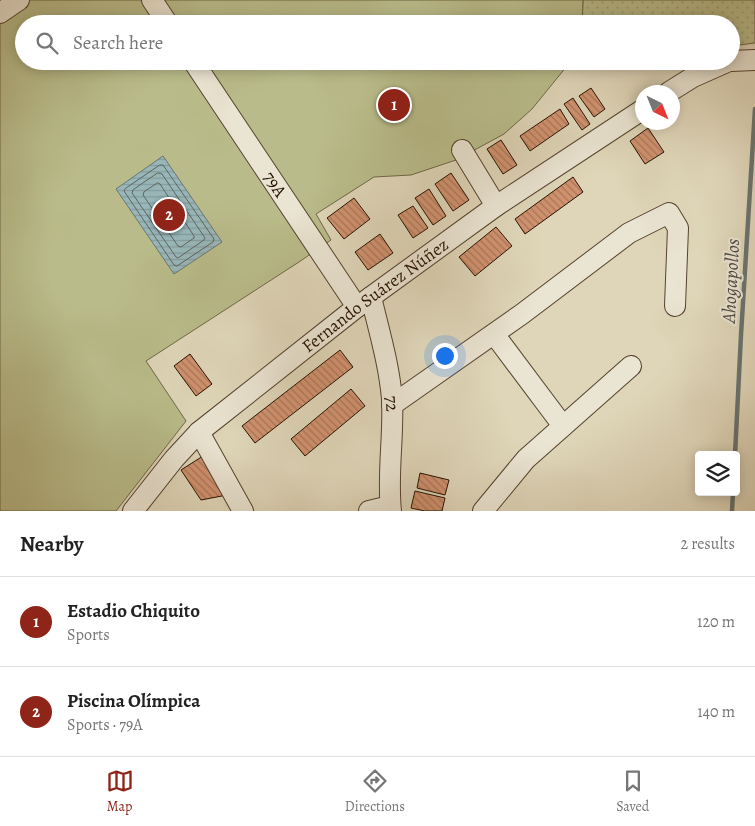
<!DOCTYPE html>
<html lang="en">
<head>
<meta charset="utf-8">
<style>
	body { margin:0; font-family:Alegreya,serif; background:#f6f6f6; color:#222 }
	.controls { position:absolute; right:15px; bottom:15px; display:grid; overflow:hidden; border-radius:5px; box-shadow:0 2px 12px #0003 }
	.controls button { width:45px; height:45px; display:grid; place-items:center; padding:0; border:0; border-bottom:1px solid #e0e0e0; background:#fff; color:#222; font:25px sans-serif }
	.compass { position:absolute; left:635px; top:85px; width:45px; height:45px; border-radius:50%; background:#fff; box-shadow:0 2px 12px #0003; rotate:137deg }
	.you { position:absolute; left:444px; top:355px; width:18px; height:18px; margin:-12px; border:4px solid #fff; border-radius:50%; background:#1a73e8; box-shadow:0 0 0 8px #1a73e833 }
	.badge { display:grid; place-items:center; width:32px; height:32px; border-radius:50%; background:#8f2418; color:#fff; font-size:16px; font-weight:700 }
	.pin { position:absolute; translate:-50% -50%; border:2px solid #fff; box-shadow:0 1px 5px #0006 }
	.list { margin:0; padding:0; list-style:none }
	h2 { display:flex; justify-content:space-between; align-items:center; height:65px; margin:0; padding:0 20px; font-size:21px }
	h2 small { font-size:16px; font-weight:400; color:#767676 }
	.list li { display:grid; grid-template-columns:32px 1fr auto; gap:15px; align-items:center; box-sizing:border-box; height:90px; padding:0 20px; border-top:1px solid #e0e0e0 }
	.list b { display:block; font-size:19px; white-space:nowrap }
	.list p { margin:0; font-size:16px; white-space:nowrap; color:#767676 }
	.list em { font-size:16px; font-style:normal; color:#767676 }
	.icon { flex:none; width:28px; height:28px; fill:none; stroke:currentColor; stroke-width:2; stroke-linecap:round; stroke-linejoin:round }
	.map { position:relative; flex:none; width:755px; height:511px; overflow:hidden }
	.search { position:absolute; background:#fff; box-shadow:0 2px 12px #0003; left:15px; right:15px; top:15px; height:55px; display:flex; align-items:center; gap:12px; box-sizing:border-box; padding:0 18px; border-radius:28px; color:#767676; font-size:19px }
	.sheet { height:245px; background:#fff }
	nav { display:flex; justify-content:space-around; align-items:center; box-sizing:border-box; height:70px; border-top:1px solid #e0e0e0; background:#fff; font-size:14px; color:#767676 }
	nav a { display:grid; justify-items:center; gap:2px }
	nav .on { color:#8f2418 }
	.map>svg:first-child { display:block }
	.grass { fill:url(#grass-dots); stroke:#6f6645 }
	.pitch { fill:#b9bc8a; stroke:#6f6645 }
	.water { fill:url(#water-rules); stroke:#6a7470 }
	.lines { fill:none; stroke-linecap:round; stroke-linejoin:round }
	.shore { stroke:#5e645d; stroke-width:1 }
	.stream { stroke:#6a7470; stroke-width:4.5 }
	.building { fill:url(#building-back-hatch); stroke:#251000 }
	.minor-casing { stroke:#54422e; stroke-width:22 }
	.minor { stroke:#eae4d2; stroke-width:20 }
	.labels { text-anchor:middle; stroke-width:4; stroke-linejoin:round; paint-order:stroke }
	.street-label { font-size:18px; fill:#251000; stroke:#eae4d2 }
	.water-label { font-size:19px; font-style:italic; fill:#4d4a41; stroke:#eae4d2 }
</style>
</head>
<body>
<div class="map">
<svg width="755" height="511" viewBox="0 0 755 511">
	<defs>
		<pattern id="grass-dots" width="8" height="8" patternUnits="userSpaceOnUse" patternTransform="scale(1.25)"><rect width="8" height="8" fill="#b9bc8a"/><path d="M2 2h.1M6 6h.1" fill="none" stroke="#9fa175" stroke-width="1.8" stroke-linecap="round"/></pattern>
		<pattern id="water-rules" width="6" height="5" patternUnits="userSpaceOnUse" patternTransform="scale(1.25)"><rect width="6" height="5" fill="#98b7ba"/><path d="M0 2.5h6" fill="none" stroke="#839c9e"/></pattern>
		<pattern id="building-back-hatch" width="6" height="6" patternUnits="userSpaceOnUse" patternTransform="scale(1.25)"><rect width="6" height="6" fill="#d1926f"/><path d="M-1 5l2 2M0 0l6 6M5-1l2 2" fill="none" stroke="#a97659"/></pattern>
	</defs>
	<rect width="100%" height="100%" fill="#dfd6b9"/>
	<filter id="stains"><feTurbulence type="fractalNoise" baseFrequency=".004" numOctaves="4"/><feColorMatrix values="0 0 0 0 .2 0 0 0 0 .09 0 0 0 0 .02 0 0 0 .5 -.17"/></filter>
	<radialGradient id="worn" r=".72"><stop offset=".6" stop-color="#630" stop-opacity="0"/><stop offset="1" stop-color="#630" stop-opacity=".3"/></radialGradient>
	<path class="grass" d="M583,0H755V43L731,46V24H582Z"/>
	<path class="pitch" d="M0,0H583L582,24H24V61H571L532,109L504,134L456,160L411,175L374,177L316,214L331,240L299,262L146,361L186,421L116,511H0Z"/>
	<path class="water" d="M163,156L222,242L174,274L116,189Z"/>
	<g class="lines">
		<g class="shore">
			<path d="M160,165H163L214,239L213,242L177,266L174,265L124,191L125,189Z"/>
			<path d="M158,173L162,174L205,238L204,240L178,258L176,257L132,193L133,190Z"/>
			<path d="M158,183L160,184L194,236V238L181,247L178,246L143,195L144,192Z"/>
		</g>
		<g class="stream">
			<path d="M735,455L741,335L755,109"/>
			<path d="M732,511L733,492"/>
		</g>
	</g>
	<g class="building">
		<path d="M591,88L605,109L594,117L579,96Z"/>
		<path d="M573,98L590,124L582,130L564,104Z"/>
		<path d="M560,109L569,124L530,151L520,136Z"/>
		<path d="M648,128L664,152L645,164L630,141Z"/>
		<path d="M501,140L517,165L503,174L487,149Z"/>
		<path d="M451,173L469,200L453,211L435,184Z"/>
		<path d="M573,177L583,192L525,234L515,219Z"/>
		<path d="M429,189L446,216L433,225L415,198Z"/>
		<path d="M354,198L370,219L344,239L327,218Z"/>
		<path d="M413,206L428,228L413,238L398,215Z"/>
		<path d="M496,227L512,246L475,276L459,257Z"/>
		<path d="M380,234L393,253L368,270L355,252Z"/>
		<path d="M340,350L353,367L255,443L242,426Z"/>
		<path d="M190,354L212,384L196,396L174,366Z"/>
		<path d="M351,389L365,406L305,456L291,439Z"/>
		<path d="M203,456L227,495L201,500L181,470Z"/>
		<path d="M420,473L449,480L445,495L417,488Z"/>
		<path d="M415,491L445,498L442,511H425L411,508Z"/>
	</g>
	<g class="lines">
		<defs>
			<g id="minor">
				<path d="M152,0L168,24"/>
				<path d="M0,13L19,0"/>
				<path id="s1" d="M193,61L357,307"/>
				<path d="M731,61L755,60"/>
				<path d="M669,92L693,77L729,61"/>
				<path d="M462,150L496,206"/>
				<path id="s2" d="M371,297C379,331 389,364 392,399C394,436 387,474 391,511"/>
				<path d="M494,334L563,426"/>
				<path d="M392,405L522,314L629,233L669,213L678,228L675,306"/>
				<path d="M199,432L243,511"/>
				<path id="s3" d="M133,511L174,459L199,432L357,307L496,206L642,110"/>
				<path d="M369,511L390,506"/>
				<path d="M483,511L526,459L631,366"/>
			</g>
		</defs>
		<use href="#minor" class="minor-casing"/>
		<use href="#minor" class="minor"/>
	</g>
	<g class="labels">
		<g class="street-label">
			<text dy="6" stroke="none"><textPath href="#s1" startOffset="148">79A</textPath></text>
			<text dy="6" stroke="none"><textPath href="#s3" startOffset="326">Fernando Suárez Núñez</textPath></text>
			<text dy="6" stroke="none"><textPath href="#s2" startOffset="109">72</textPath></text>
		</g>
		<g class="water-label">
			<text transform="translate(730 281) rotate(-87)" y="7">Ahogapollos</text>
		</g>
	</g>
	<rect width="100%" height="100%" filter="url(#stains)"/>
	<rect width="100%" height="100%" fill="url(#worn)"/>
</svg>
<div class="controls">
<button><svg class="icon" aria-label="layers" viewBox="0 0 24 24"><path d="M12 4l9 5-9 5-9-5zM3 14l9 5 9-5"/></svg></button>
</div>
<svg class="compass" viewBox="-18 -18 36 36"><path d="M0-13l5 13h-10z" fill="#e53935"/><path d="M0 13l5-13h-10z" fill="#767676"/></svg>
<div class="you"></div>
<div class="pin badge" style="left:394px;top:105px">1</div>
<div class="pin badge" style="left:169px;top:215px">2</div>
<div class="search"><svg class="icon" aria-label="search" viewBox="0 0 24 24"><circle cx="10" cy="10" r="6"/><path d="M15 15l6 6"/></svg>Search here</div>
</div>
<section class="sheet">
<h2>Nearby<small>2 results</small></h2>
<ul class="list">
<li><span class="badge">1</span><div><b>Estadio Chiquito</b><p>Sports</p></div><em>120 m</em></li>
<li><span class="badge">2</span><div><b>Piscina Olímpica</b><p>Sports · 79A</p></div><em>140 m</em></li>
</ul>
</section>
<nav>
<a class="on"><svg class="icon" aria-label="map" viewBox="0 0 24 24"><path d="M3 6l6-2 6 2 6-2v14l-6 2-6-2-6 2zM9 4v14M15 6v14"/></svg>Map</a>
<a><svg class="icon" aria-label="directions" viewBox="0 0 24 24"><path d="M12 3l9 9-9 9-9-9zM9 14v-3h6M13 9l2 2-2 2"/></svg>Directions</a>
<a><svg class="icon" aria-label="saved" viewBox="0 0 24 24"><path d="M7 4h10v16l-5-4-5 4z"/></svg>Saved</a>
</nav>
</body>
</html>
